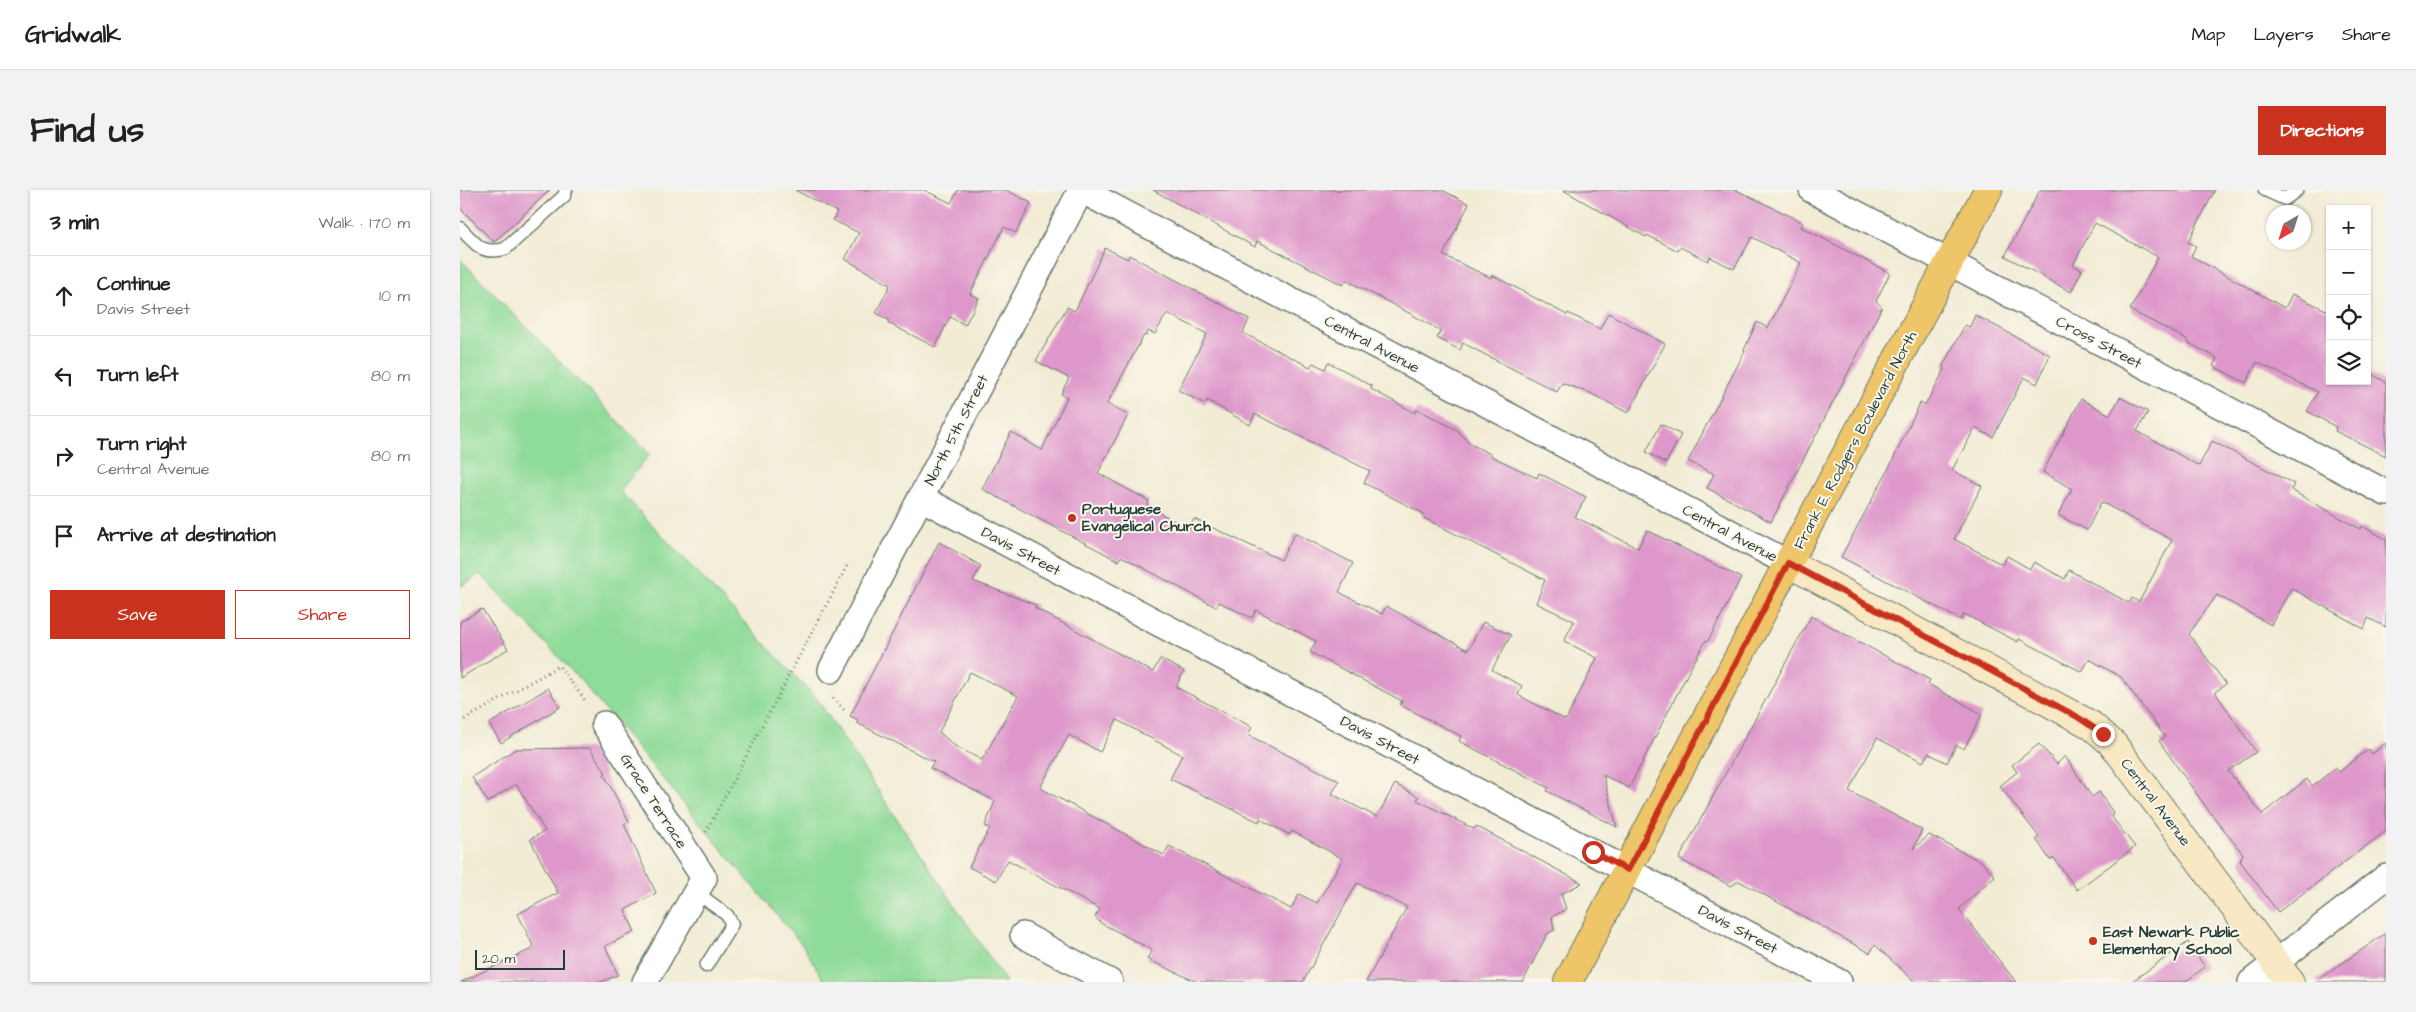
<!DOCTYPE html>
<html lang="en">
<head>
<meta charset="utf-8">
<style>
	body { margin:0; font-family:"Architects Daughter",sans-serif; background:#f2f2f2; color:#222 }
	.controls { position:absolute; right:15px; top:15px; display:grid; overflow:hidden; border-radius:0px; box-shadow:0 1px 4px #0004 }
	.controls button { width:45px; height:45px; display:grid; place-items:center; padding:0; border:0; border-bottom:1px solid #e0e0e0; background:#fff; color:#222; font:25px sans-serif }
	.compass { position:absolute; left:1806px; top:15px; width:45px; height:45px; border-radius:50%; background:#fff; box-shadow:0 1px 4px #0004; rotate:219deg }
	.scale { position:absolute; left:15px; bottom:12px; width:90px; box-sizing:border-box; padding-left:5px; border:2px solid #1f3d34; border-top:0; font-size:14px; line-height:18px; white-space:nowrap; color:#1f3d34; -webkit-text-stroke:4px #fbf7ec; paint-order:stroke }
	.stop { position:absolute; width:15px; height:15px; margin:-11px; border:4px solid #c8321e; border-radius:50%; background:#fff }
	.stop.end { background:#c8321e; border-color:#fff; box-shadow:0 1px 5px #0008 }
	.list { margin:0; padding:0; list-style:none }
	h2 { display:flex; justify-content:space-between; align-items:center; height:65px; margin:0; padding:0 20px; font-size:21px }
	h2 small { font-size:16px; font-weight:400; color:#767676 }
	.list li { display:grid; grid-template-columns:32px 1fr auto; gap:15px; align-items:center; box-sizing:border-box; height:80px; padding:0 20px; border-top:1px solid #e0e0e0 }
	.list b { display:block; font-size:19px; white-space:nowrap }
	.list p { margin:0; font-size:16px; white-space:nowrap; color:#767676 }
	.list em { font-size:16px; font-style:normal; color:#767676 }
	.actions { display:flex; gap:10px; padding:15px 20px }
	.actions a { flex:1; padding:11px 0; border:1px solid #c8321e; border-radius:0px; text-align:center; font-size:18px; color:#c8321e }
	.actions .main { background:#c8321e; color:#fff }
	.icon { flex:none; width:28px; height:28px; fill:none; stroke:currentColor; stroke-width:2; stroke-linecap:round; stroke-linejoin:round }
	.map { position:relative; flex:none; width:1926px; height:792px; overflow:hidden; border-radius:0px }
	header { display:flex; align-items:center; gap:30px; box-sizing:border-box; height:70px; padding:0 25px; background:#fff; border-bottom:1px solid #e0e0e0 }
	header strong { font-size:24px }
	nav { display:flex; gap:28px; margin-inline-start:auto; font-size:18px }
	.intro { display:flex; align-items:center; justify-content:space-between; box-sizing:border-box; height:120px; padding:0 30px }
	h1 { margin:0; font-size:35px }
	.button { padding:12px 22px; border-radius:0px; background:#c8321e; color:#fff; font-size:18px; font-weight:700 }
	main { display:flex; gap:30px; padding:0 30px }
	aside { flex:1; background:#fff; border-radius:0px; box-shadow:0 1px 4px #0004 }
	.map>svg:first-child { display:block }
	.green { fill:#8fdb99; stroke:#578c66 }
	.building { fill:#de97cb; fill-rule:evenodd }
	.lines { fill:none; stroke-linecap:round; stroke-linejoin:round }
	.lane-casing { stroke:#697a6c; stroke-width:15 }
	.street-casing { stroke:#697a6c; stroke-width:28 }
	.secondary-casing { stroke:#697a6c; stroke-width:30 }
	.primary-casing { stroke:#697a6c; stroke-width:30 }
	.path { stroke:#697a6c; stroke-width:3; stroke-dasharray:1 4; stroke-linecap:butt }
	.lane { stroke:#fff; stroke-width:12 }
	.street { stroke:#fff; stroke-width:25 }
	.secondary { stroke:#f8e8c3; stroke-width:28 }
	.primary { stroke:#eec569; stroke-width:28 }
	.route { stroke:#c8321e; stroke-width:6 }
	.poi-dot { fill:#c8321e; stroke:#fbf7ec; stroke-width:2 }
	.labels { text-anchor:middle; stroke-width:4; stroke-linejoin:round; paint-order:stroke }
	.street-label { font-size:15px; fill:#1f3d34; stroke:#fbf7ec }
	.poi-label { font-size:15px; font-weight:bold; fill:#1f3d34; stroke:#fbf7ec; text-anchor:start }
</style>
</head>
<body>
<header>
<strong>Gridwalk</strong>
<nav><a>Map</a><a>Layers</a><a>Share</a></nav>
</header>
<div class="intro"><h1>Find us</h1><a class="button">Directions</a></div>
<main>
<aside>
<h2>3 min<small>Walk · 170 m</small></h2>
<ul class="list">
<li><svg class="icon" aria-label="ahead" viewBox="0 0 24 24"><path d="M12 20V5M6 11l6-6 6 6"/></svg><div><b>Continue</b><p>Davis Street</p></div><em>10 m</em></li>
<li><svg class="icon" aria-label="left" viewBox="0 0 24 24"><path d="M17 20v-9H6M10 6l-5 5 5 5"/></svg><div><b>Turn left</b></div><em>80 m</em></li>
<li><svg class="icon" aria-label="right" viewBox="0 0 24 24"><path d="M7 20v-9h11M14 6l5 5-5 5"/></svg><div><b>Turn right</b><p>Central Avenue</p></div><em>80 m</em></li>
<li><svg class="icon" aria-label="arrive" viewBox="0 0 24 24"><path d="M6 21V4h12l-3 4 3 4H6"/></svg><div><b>Arrive at destination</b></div></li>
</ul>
<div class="actions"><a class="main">Save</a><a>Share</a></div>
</aside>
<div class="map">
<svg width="1926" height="792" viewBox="0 0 1926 792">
	<rect width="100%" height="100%" fill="#fbf7ec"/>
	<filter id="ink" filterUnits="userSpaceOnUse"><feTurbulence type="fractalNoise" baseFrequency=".02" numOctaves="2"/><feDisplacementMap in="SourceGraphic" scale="10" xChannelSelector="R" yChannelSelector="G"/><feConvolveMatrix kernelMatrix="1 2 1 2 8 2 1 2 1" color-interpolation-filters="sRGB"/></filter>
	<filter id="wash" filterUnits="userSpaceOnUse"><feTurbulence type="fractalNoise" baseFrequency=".0096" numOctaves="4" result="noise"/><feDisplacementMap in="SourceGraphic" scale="20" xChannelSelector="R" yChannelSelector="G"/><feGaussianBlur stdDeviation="1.12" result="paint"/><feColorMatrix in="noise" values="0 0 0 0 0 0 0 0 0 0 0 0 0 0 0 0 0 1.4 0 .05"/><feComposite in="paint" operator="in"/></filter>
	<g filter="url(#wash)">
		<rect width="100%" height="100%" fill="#f2ecd5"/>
		<path class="green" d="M0,69L190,264L160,301L357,509L546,792H365L343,756L121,491L20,384L0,397Z"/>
		<g id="blocks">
			<g class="building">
				<path d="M0,0H90L34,52L0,18Z"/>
				<path d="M335,0H464L491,13L498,0H546L571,13L556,43L544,37L510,104L519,108L505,135L490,127L475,157L428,133L429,130L416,123L430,95L385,69L399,43L373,30L377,22Z"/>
				<path d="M693,0H982L1009,14L983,65L1031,88L1032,85L1107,125L1108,123L1140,139L1148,123L1205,154L1168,223L1130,203L1102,193L1097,202L1003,153L1000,160L977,148L981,141L951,124L886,90L883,95L797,51L795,57Z"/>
				<path d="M1103,0H1276L1326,24L1343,33L1341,37L1430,83L1416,111L1422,117L1311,332L1247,298L1254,284L1228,271L1285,161L1284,160L1297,132L1308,138L1341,73L1292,47L1274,79L1250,67L1248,71L1220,57L1218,61L1187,45L1186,47Z"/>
				<path d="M1580,0H1755L1728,52L1736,56L1731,66L1825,118L1832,104L1870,122V191H1907V182L1926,192V266L1875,241L1876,237L1847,221L1858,202L1797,172L1786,193L1753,176L1757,168L1727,152L1728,150L1670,120L1698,67L1635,33L1613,75L1622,80L1611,102L1545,66Z"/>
				<path d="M645,58L668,69L669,65L789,129L783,143L850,177L853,173L865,179L868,172L887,182L912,196L911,199L955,223L957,219L997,240L1011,254L1032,265L1031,266L1077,288L1079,283L1126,307L1115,327L1178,358L1187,340L1281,388L1248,451L1246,450L1230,479L1169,598L1143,585L1157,637L1087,601L1089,598L999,551L1001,546L940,515L942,511L850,462L856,451L796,420L792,428L759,412L756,417L661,366L659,371L522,299L551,242L582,260L607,207L601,204L609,188L576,171L607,117L615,121ZM707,123L747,144L718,200L745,214L747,210L790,235L795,224L910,281L904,293L964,324L962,327L1085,390L1076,413L1114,431L1104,451L1137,468L1106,530L1058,505L1062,496L1032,480L1051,445L1023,432L1008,460L926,416L922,424L879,402L893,373L835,343L821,370L734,329L729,339L687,316L689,311L638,283L668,225L647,214L684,145L686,146L688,141L695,144Z"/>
				<path d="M1515,125L1590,165L1577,194L1564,187L1533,247L1515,238L1492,280L1522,296L1494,349L1543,375L1547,366L1570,379L1574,372L1605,389L1609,380L1669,413L1672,408L1679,412L1712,350L1641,312L1627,340L1598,325L1612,299L1583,282L1621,209L1650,225L1660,207L1688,222L1677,241L1739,276L1752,251L1834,294L1831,300L1900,339L1902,336L1926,349V437L1908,428L1904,439L1831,398L1811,435L1757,405L1729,444L1766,494L1755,502L1796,562L1768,581L1802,624L1847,589L1852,596L1876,578L1879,582L1909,559L1912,564L1926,553V641L1818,722L1780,671L1783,664L1746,617L1699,551L1705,547L1661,487L1629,469L1622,482L1559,449L1558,452L1504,424L1501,430L1381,367L1430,276L1460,213L1465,215L1485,179L1483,175L1505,135L1510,137Z"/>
				<path d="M1201,234L1221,245L1206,273L1186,262Z"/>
				<path d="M479,352L521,376L513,391L576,415L575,418L693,482L700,469L724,481L716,497L792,537L788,545L879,591L872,604L917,627L935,594L959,607L957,610L1014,639L1016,636L1122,693L1101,704L1106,719L1092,727L1094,740L1087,744L1063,792H906L947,717L897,693L843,792H737L687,769L692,760L641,733L635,727L640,719L548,670L536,691L509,677L530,638L525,636L535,611L470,578L474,572L397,533L398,530L390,526ZM510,482L558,506L522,570L495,556L479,542ZM657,530L722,565L710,589L799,632L800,629L830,645L832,641L883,669L857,713L839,704L831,719L709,656L704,665L580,598L609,545L640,562Z"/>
				<path d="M22,419L48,459L0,488V432Z"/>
				<path d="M1351,426L1470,490L1468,494L1522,524L1504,559L1496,555L1487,573L1468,563L1463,572L1417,548L1389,601L1462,640L1453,659L1469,645L1522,672L1535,686L1499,719L1556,792H1455L1415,755L1410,763L1279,691L1271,696L1219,669Z"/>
				<path d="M88,498L100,517L41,553L29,534Z"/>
				<path d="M1579,554L1597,574L1605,566L1632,607L1639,602L1654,624L1651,626L1675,657L1617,700L1594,668L1590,670L1576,649L1579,647L1540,596L1557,582L1552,575Z"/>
				<path d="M130,558L146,583L144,584L169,632L164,634L196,703L165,720L175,742L145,756L158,785L141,792H1L74,758L58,724L98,703L70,649L85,641L56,594L28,612L12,587L56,559Z"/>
				<path d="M1926,743V792H1855Z"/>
				<path d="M1728,752L1745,777L1725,792H1671Z"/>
			</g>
		</g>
	</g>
	<g filter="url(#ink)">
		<use href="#blocks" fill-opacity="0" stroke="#697a6c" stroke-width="1"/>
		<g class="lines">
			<defs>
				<g id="lane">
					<path d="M1805,0L1825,9L1837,0"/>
					<path d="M0,38C16,54 21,65 45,59L104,6L106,0"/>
					<path d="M236,702L267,725L272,734L246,776"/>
				</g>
				<g id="street">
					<path d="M621,0L1328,373"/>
					<path d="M1352,0L1926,303"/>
					<path d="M461,308L1379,792"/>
					<path d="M371,480L621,0"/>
					<path d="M144,534L244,688L185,792"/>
					<path d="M563,745L650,792"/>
					<path d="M1791,792L1926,687"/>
				</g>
				<path id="secondary" d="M1328,373L1631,535L1653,554L1830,792"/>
				<path id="primary" d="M1108,792L1328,373L1528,0"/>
			</defs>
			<use href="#lane" class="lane-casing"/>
			<use href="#street" class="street-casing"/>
			<use href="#secondary" class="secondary-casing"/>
			<use href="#primary" class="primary-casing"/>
			<g class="path">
				<path d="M373,508L384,520"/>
				<path d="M0,532L99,476L127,513"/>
				<path d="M246,642L387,376"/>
			</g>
			<use href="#lane" class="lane"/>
			<use href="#street" class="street"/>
			<use href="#secondary" class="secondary"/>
			<use href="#primary" class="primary"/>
		</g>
	</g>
	<g class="lines" filter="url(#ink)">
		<path class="route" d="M1133,662L1168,680L1328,373L1616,526L1643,544"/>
	</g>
	<g class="poi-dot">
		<circle cx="612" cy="328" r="5"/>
		<circle cx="1633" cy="751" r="5"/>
	</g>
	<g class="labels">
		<g class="street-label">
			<text transform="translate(1639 152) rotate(28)" y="5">Cross Street</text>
			<text transform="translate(912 154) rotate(28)" y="5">Central Avenue</text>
			<text transform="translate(496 240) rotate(-63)" y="5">North 5th Street</text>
			<text transform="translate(1395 250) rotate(-62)" y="5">Frank E. Rodgers Boulevard North</text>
			<text transform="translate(1270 343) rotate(28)" y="5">Central Avenue</text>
			<text transform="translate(561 361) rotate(28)" y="5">Davis Street</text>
			<text transform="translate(920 550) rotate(28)" y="5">Davis Street</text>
			<text transform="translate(194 611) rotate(57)" y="5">Grace Terrace</text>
			<text transform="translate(1696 612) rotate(53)" y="5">Central Avenue</text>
			<text transform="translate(1278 739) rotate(28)" y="5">Davis Street</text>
		</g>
		<g class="poi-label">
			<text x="622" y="324">Portuguese<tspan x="622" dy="17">Evangelical Church</tspan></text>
			<text x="1643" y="747">East Newark Public<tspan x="1643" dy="17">Elementary School</tspan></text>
		</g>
	</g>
</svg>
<div class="controls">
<button>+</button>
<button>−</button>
<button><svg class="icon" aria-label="locate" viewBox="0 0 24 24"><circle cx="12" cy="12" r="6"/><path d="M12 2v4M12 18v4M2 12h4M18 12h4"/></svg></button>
<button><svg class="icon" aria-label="layers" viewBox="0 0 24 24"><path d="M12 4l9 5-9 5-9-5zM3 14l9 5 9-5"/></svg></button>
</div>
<svg class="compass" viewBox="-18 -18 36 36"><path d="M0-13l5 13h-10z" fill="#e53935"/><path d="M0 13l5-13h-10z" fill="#767676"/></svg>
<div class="scale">20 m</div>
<div class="stop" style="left:1133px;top:662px"></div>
<div class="stop end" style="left:1643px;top:544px"></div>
</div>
</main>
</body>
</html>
